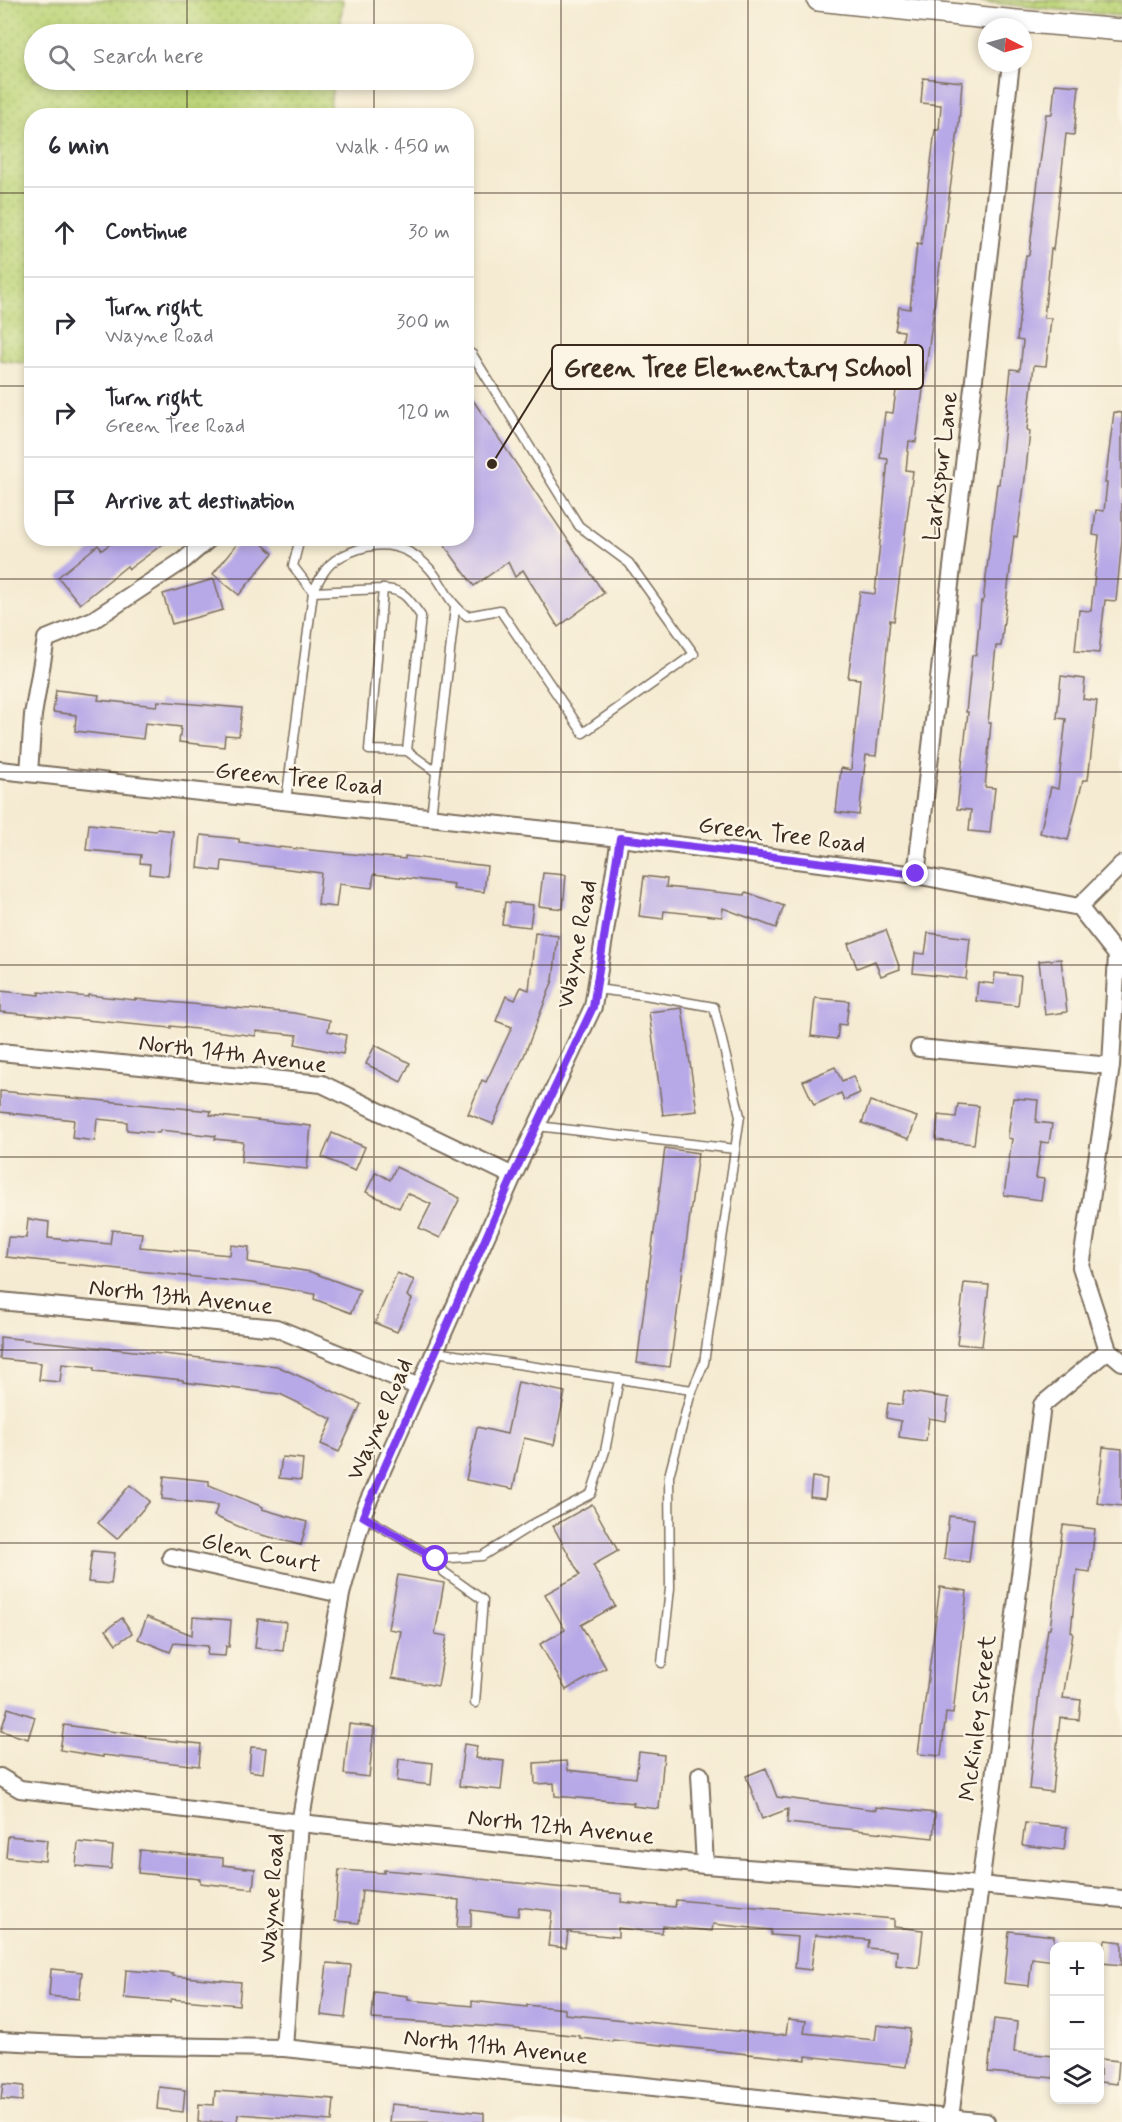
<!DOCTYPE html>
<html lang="en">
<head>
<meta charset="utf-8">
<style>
	body { margin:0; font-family:Mynerve,sans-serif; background:#f2f2f3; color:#2b2b33 }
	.controls { position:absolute; right:18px; bottom:18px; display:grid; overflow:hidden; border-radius:12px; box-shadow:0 3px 9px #0003 }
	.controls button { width:54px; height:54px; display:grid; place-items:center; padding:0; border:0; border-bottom:2px solid #e1e1e2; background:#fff; color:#2b2b33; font:30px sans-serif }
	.compass { position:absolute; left:978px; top:18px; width:54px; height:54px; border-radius:50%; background:#fff; box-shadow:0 3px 9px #0003; rotate:96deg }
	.stop { position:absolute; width:18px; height:18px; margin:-14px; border:4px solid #7c3aed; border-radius:50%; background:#fff }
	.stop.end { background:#7c3aed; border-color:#fff; box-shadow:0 2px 6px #0008 }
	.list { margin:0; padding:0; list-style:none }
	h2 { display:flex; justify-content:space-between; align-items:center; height:78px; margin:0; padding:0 24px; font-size:26px }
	h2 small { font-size:20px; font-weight:400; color:#7c7c81 }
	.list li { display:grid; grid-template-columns:39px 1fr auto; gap:18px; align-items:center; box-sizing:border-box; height:90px; padding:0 24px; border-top:2px solid #e1e1e2 }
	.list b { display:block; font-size:22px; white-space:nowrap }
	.list p { margin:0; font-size:20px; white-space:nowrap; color:#7c7c81 }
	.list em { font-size:20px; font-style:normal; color:#7c7c81 }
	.icon { flex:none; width:33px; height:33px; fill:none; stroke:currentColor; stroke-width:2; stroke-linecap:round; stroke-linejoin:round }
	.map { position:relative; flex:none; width:1122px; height:2122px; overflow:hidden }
	.search { position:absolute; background:#fff; box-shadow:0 3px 9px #0003; left:24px; top:24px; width:450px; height:66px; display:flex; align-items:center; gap:15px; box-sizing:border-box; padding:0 21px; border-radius:33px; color:#7c7c81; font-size:22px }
	.panel { position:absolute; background:#fff; box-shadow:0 3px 9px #0003; left:24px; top:108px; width:450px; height:438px; border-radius:24px }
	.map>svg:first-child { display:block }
	.green { fill:url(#green-dots); stroke:#7c804c; stroke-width:1.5 }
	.building { fill:#b7a8e7 }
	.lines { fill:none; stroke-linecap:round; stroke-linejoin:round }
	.service-casing { stroke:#7c6e5d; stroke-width:11 }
	.minor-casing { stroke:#7c6e5d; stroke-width:20 }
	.tertiary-casing { stroke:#7c6e5d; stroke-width:24 }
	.service { stroke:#fff; stroke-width:8 }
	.minor { stroke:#fff; stroke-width:16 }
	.tertiary { stroke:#fff; stroke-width:21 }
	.route { stroke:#7c3aed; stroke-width:8 }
	.grid { fill:none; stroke:#3b2a1e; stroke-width:1.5; stroke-opacity:0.55 }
	.labels { text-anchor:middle; stroke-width:5; stroke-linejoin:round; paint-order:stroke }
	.street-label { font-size:24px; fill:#3b2a1e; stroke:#fcf5e5 }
	.leader { fill:none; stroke:#3b2a1e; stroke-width:2 }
	.callout-dot { fill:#3b2a1e; stroke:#fcf5e5; stroke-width:2 }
	.callout { fill:#fcf5e5; stroke:#3b2a1e; stroke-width:2 }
	.callout-label { font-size:26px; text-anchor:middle; font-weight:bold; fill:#3b2a1e }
</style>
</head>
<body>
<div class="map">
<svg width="1122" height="2122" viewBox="0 0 1122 2122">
	<defs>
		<pattern id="green-dots" width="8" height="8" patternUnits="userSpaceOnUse" patternTransform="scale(1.5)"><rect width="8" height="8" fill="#bdd57a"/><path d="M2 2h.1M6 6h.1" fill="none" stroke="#a3b769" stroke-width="1.8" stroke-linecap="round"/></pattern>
	</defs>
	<rect width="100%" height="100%" fill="#fcf5e5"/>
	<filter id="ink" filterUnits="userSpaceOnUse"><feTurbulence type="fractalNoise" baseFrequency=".0167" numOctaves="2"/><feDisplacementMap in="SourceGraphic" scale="12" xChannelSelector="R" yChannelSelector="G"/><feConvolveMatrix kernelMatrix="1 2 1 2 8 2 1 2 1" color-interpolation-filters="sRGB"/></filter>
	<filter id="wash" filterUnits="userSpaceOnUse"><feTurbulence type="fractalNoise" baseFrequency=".008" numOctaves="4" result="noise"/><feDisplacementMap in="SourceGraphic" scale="24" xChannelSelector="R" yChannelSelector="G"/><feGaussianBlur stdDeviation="1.35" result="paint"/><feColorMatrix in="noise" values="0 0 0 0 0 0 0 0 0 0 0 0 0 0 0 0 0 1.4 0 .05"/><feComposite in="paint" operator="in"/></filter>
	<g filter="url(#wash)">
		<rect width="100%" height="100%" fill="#f5ebd2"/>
		<g class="green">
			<path d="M0,0H343L339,34H34V80H333L329,115L32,116L31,364L0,360Z"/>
			<path d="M962,0H1122V16Z"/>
		</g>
		<g id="blocks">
			<g class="building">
				<path d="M923,78L962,82L959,123L916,442L909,441L906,470L913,471L894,621L890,620L876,756L866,755L859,815L836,812L841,768L851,770L860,679L848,678L860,592L875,594L888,459L880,458L885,412L893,413L904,331L895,330L899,307L910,309L917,244L921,245L935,130H939L941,105L921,103Z"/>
				<path d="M1055,84L1079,86L1074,135L1066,134L1053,250L1051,249L1044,318H1051L1046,366L1034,365L1027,430L1030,431L1025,479L1017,537L1014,536L1001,646H996L988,723H991L985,787L995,788L990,833L969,831L971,810L957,809L968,712H966L972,655H976L981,601L983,602L997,484H999L1011,369L1020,370L1023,341L1017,340L1026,255H1029L1046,114H1052Z"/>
				<path d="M466,390L604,593L558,627L523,570L515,577L508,562L474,586L439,538H466Z"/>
				<path d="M1114,412L1122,413V540L1116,601L1105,600L1099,653L1075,651L1079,610L1091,611L1099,536L1093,535L1096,510L1104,511L1107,483H1105Z"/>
				<path d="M118,538H171L129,569L127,566L80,604L58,577L98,545L102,550Z"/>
				<path d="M242,538H255L273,553L239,595L213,574Z"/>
				<path d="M214,579L223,610L172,624L163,594Z"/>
				<path d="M1061,676L1085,679L1083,699L1097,701L1088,780H1083L1068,840L1040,833L1051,787L1058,789L1066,719L1057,718Z"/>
				<path d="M56,690L99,695L98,700L157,706L158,701L242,708L239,736L225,735L224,747L179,742L181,727L145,723L143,739L75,731L76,715L53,712Z"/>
				<path d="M89,824L156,831L157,829L173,831L168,876L149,874L150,864L140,863L141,855L86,850Z"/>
				<path d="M201,835L239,839V842L278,847L405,859V856L487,866L484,892L453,889L454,884L374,874L372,888L339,884L336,907L318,905L321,873L222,861L221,871L198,868Z"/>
				<path d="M543,873L566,875L563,909L539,906Z"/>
				<path d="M644,876L667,879L666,887L745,895L746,892L784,906L776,928L723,908L722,917L664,911L663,919L639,916Z"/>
				<path d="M505,902L533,905L530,927L502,924Z"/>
				<path d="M886,930L900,969L881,976L875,961L857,968L848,944Z"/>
				<path d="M535,933L558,936L553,980L524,1056L493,1124L468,1114L482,1080L486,1082L512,1027L496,1021L506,996L515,1000L521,987L529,990Z"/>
				<path d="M928,933L970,938L966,979L913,973L915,953L925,954Z"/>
				<path d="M1061,959L1067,1012L1045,1015L1039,961Z"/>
				<path d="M995,973L1021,976L1018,1006L976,1001L978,982L994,984Z"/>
				<path d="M0,991L39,995V992L88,997V995L135,1000V999L294,1013L330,1020L328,1031L346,1035L343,1054L295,1044L297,1035L256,1031V1036L171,1026V1028L0,1012Z"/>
				<path d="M815,998L849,1001L846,1025L839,1024L837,1039L811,1036Z"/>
				<path d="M682,1008L697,1111L663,1115L649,1012Z"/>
				<path d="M375,1045L410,1063L401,1082L366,1064Z"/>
				<path d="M835,1067L842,1081L853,1076L860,1093L844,1100L841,1093L814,1105L803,1081Z"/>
				<path d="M0,1091L211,1111L210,1115L311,1126L307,1169L241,1162L243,1142L215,1139L216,1136L160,1130L159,1133L127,1130V1122L97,1119L95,1141L72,1138L74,1120L0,1112Z"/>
				<path d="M1013,1098L1038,1100L1036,1122L1052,1124L1049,1143L1041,1142L1036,1178L1044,1179L1041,1200L1004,1195L1012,1139L1008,1138Z"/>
				<path d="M870,1101L917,1117L909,1139L862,1123Z"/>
				<path d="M958,1104L979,1106L974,1144L936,1140L938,1115L956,1117Z"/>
				<path d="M332,1133L365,1147L355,1171L322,1157Z"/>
				<path d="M665,1148L698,1153L670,1367L637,1363Z"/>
				<path d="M396,1167L460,1198L440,1238L419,1228L431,1204L407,1193L399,1208L366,1192L376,1172L390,1180Z"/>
				<path d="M28,1219L49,1222L48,1238L110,1244L112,1230L142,1233L140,1247L230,1255L231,1245L249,1247L248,1262L311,1272L360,1290L351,1313L314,1299L315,1294L252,1283L6,1257L8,1237L26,1238Z"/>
				<path d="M397,1273L414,1280L407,1296L412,1299L397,1332L375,1323Z"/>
				<path d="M964,1283L989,1285L982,1346L957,1344Z"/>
				<path d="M0,1337L277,1366L361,1404L339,1452L321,1444L332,1419L280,1394L183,1382V1380L94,1371V1367L62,1364L60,1382L39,1380L41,1363L0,1359Z"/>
				<path d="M518,1382L565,1392L554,1445L524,1438L513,1489L466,1480L477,1427L507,1434Z"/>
				<path d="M904,1391L949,1398L946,1421L929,1418L926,1441L899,1437L901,1421L886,1418L888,1403L902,1405Z"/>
				<path d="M1103,1447L1122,1449V1506L1097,1503Z"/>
				<path d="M282,1457L303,1459L301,1480L279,1478Z"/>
				<path d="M164,1476L209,1481V1485L263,1507L262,1509L307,1522L301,1545L254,1533L214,1516L218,1505L162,1499Z"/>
				<path d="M812,1477L827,1479L825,1499L810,1497Z"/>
				<path d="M130,1485L150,1501L117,1539L98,1523Z"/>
				<path d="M592,1504L618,1551L593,1565L615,1606L581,1625L606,1668L566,1690L540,1644L565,1630L545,1594L580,1575L553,1526Z"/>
				<path d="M949,1516L974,1519L969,1562L944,1559Z"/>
				<path d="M1063,1525L1095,1529L1090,1572L1077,1570L1071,1632L1073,1633L1063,1698L1081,1700L1079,1720L1060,1718L1052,1792L1029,1789L1040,1682L1048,1629H1050Z"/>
				<path d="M92,1551L115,1553L111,1584L88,1582Z"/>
				<path d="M398,1575L444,1583L435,1634L447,1636L438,1686L392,1678L401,1631L388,1629Z"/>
				<path d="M940,1587L967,1591L953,1714L946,1713L941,1756L918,1754Z"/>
				<path d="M147,1617L192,1635L193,1617L231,1620L229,1647L226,1646L225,1656L207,1655L208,1646L174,1643L170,1652L138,1639Z"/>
				<path d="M122,1618L132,1633L116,1644L106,1630Z"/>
				<path d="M258,1619L286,1622L283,1651L255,1648Z"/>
				<path d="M8,1708L35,1717L28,1739L1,1731Z"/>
				<path d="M349,1724L374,1727L369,1777L344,1774Z"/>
				<path d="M64,1725L146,1736V1738L201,1744L199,1766L103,1755V1757L60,1750Z"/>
				<path d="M464,1744L477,1746L475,1758L504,1761L501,1790L459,1786Z"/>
				<path d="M251,1747L266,1748L263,1773L249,1771Z"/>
				<path d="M639,1752L664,1755L659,1809L633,1806L634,1803L555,1796L554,1783L535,1784L534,1763L567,1761L568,1770L636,1778Z"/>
				<path d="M399,1759L433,1763L431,1785L397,1781Z"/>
				<path d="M766,1768L777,1797L876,1810V1807L935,1813L933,1838L787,1823L788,1809L762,1819L746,1776Z"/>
				<path d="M1025,1823L1067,1827L1064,1850L1022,1845Z"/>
				<path d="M8,1836L47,1840L45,1861L6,1857Z"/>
				<path d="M78,1842L113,1846L111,1869L76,1866Z"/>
				<path d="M140,1850L223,1858V1865L255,1869L253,1889L200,1883V1879L138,1873Z"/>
				<path d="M339,1870L384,1873V1870L433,1874L622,1894L621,1902L675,1907L676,1900L894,1919V1927L923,1930L919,1968L896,1965L897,1951L868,1948L869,1940L815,1935L811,1970L795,1968L798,1937L771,1935V1930L713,1924L712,1931L663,1926L662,1933L618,1928V1937L568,1932L566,1948L548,1946L552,1911L519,1907L518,1916L471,1910V1927H457L459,1900L362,1890L359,1923L335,1921Z"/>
				<path d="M1009,1931L1054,1936V1961L1032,1958L1029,1986L1004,1983Z"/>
				<path d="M1105,1940L1122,1942V1965L1102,1963Z"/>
				<path d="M327,1963L351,1965L345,2018L321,2015Z"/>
				<path d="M51,1969L82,1972L79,1999L49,1996Z"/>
				<path d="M126,1970L173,1974V1976L241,1982L239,2005L171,1999L170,2002L124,1998Z"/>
				<path d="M374,1992L408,1996V2000L472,2006V2001L527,2007V2005L565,2009V2014L776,2035L786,2034L788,2019L806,2021L804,2033L875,2040L877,2025L910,2029L906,2067L806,2056V2060L613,2040V2042L580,2038V2036L507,2028L372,2019Z"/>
				<path d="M994,2019L1017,2022L1014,2052L1054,2056V2078L988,2072Z"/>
				<path d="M1100,2059L1119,2061L1117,2084L1100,2082Z"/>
				<path d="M3,2084L24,2086L22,2101L1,2099Z"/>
				<path d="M159,2087L185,2090L183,2112L157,2109Z"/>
				<path d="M215,2091L260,2094L261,2093L334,2099L332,2121L238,2114L237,2122H198L199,2104L214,2105Z"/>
				<path d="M391,2104L484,2113V2122H389Z"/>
			</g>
		</g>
	</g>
	<g filter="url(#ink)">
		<use href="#blocks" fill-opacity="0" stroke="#7c6e5d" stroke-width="1.5"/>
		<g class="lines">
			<defs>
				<g id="service">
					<path d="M300,538L293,566L313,592"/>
					<path d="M313,592L383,589"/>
					<path d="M407,751L369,750L383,589C405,589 409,600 421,616L407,751L436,772"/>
					<path d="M286,801L313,592C325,566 332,558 359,549C386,540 410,547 430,569C445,586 447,602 467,616L500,610L583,733L694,654L629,563L579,526L472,354L466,352"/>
					<path d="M431,817L455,608"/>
					<path d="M596,989L645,995L714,1007L740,1116L704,1363L690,1396L669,1476L670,1588L662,1663"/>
					<path d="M537,1126L735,1149"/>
					<path d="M435,1352L619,1379"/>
					<path d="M363,1516L436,1559"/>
					<path d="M475,1703L483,1600L444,1572L436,1559L482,1556L535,1523L591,1494L605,1451L619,1379L692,1390"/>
				</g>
				<g id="minor">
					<path d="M0,770L620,838L916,875L1079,907L1117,955L1111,1066L1081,1267L1108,1350L1122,1362"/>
					<path d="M29,773L33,715L46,639L93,620L184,560L210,538"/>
					<path d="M916,875L1011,63"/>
					<path d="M1079,907L1122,864"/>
					<path d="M919,1048L1111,1066"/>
					<path d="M0,1052L322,1084L513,1176"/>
					<path d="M0,1301L276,1328L419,1387"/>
					<path d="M171,1557L341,1594"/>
					<path d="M700,1775L705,1865"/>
					<path d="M0,1777L20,1789L300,1823L705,1865L980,1885L1122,1899"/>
					<path d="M0,2041L81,2045L284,2048L986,2122"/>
					<path d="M284,2048L300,1823L341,1594L364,1511L513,1176L593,1007L620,838"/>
					<path d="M948,2122L950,2118L1042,1405L1108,1350"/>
				</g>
				<path id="tertiary" d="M818,0L1016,21L1122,30"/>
			</defs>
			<use href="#service" class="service-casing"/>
			<use href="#minor" class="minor-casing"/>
			<use href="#tertiary" class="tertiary-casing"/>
			<use href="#service" class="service"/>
			<use href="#minor" class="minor"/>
			<use href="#tertiary" class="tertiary"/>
		</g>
	</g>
	<g class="lines" filter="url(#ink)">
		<path class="route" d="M436,1559L363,1516L513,1176L593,1007L620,838L916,874"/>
	</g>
	<path class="grid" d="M187,0V34M374,0V34M561,0V2122M748,0V2122M935,0V2122M187,80V116M374,80V116M0,193H32M466,193H1122M0,386H32M466,386H1122M187,538V2122M374,538V2122M0,579H1122M0,772H1122M0,965H1122M0,1157H1122M0,1350H1122M0,1543H1122M0,1736H1122M0,1929H1122"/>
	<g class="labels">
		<g class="street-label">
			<text transform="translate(940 466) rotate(-83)" y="8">Larkspur Lane</text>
			<text transform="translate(299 778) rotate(6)" y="8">Green Tree Road</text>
			<text transform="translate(782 834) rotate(7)" y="8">Green Tree Road</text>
			<text transform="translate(576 944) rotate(-79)" y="8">Wayne Road</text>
			<text transform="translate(233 1053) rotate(7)" y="8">North 14th Avenue</text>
			<text transform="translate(181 1296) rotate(6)" y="8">North 13th Avenue</text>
			<text transform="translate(379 1419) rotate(-66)" y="8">Wayne Road</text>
			<text transform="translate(261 1552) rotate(12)" y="8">Glen Court</text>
			<text transform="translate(977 1718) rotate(-83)" y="8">McKinley Street</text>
			<text transform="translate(561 1826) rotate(6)" y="8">North 12th Avenue</text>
			<text transform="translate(271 1898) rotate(-86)" y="8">Wayne Road</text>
			<text transform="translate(496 2046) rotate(6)" y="8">North 11th Avenue</text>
		</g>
	</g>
	<path class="leader" d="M492 464L552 367"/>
	<circle class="callout-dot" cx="492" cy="464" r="6"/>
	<rect class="callout" x="552" y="345" width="371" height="44" rx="6"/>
	<g class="callout-label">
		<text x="738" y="376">Green Tree Elementary School</text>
	</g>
</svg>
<div class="controls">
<button>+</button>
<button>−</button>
<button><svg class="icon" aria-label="layers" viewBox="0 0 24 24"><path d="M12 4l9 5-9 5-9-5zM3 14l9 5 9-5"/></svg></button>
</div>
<svg class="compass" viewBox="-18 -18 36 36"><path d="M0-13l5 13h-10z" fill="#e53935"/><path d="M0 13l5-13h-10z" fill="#7c7c81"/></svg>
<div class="stop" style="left:436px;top:1559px"></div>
<div class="stop end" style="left:916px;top:874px"></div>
<div class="search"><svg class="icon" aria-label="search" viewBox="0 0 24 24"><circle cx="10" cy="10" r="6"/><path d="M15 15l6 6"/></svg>Search here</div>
<section class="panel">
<h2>6 min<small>Walk · 450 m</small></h2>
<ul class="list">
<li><svg class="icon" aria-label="ahead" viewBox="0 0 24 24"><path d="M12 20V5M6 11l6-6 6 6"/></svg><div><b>Continue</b></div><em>30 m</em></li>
<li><svg class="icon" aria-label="right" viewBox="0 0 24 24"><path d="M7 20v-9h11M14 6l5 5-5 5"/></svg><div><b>Turn right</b><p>Wayne Road</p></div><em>300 m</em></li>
<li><svg class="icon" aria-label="right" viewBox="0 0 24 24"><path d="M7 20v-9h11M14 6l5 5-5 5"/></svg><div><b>Turn right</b><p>Green Tree Road</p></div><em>120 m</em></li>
<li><svg class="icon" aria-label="arrive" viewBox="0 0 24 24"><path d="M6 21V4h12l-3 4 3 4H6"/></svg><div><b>Arrive at destination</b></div></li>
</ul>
</section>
</div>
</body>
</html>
